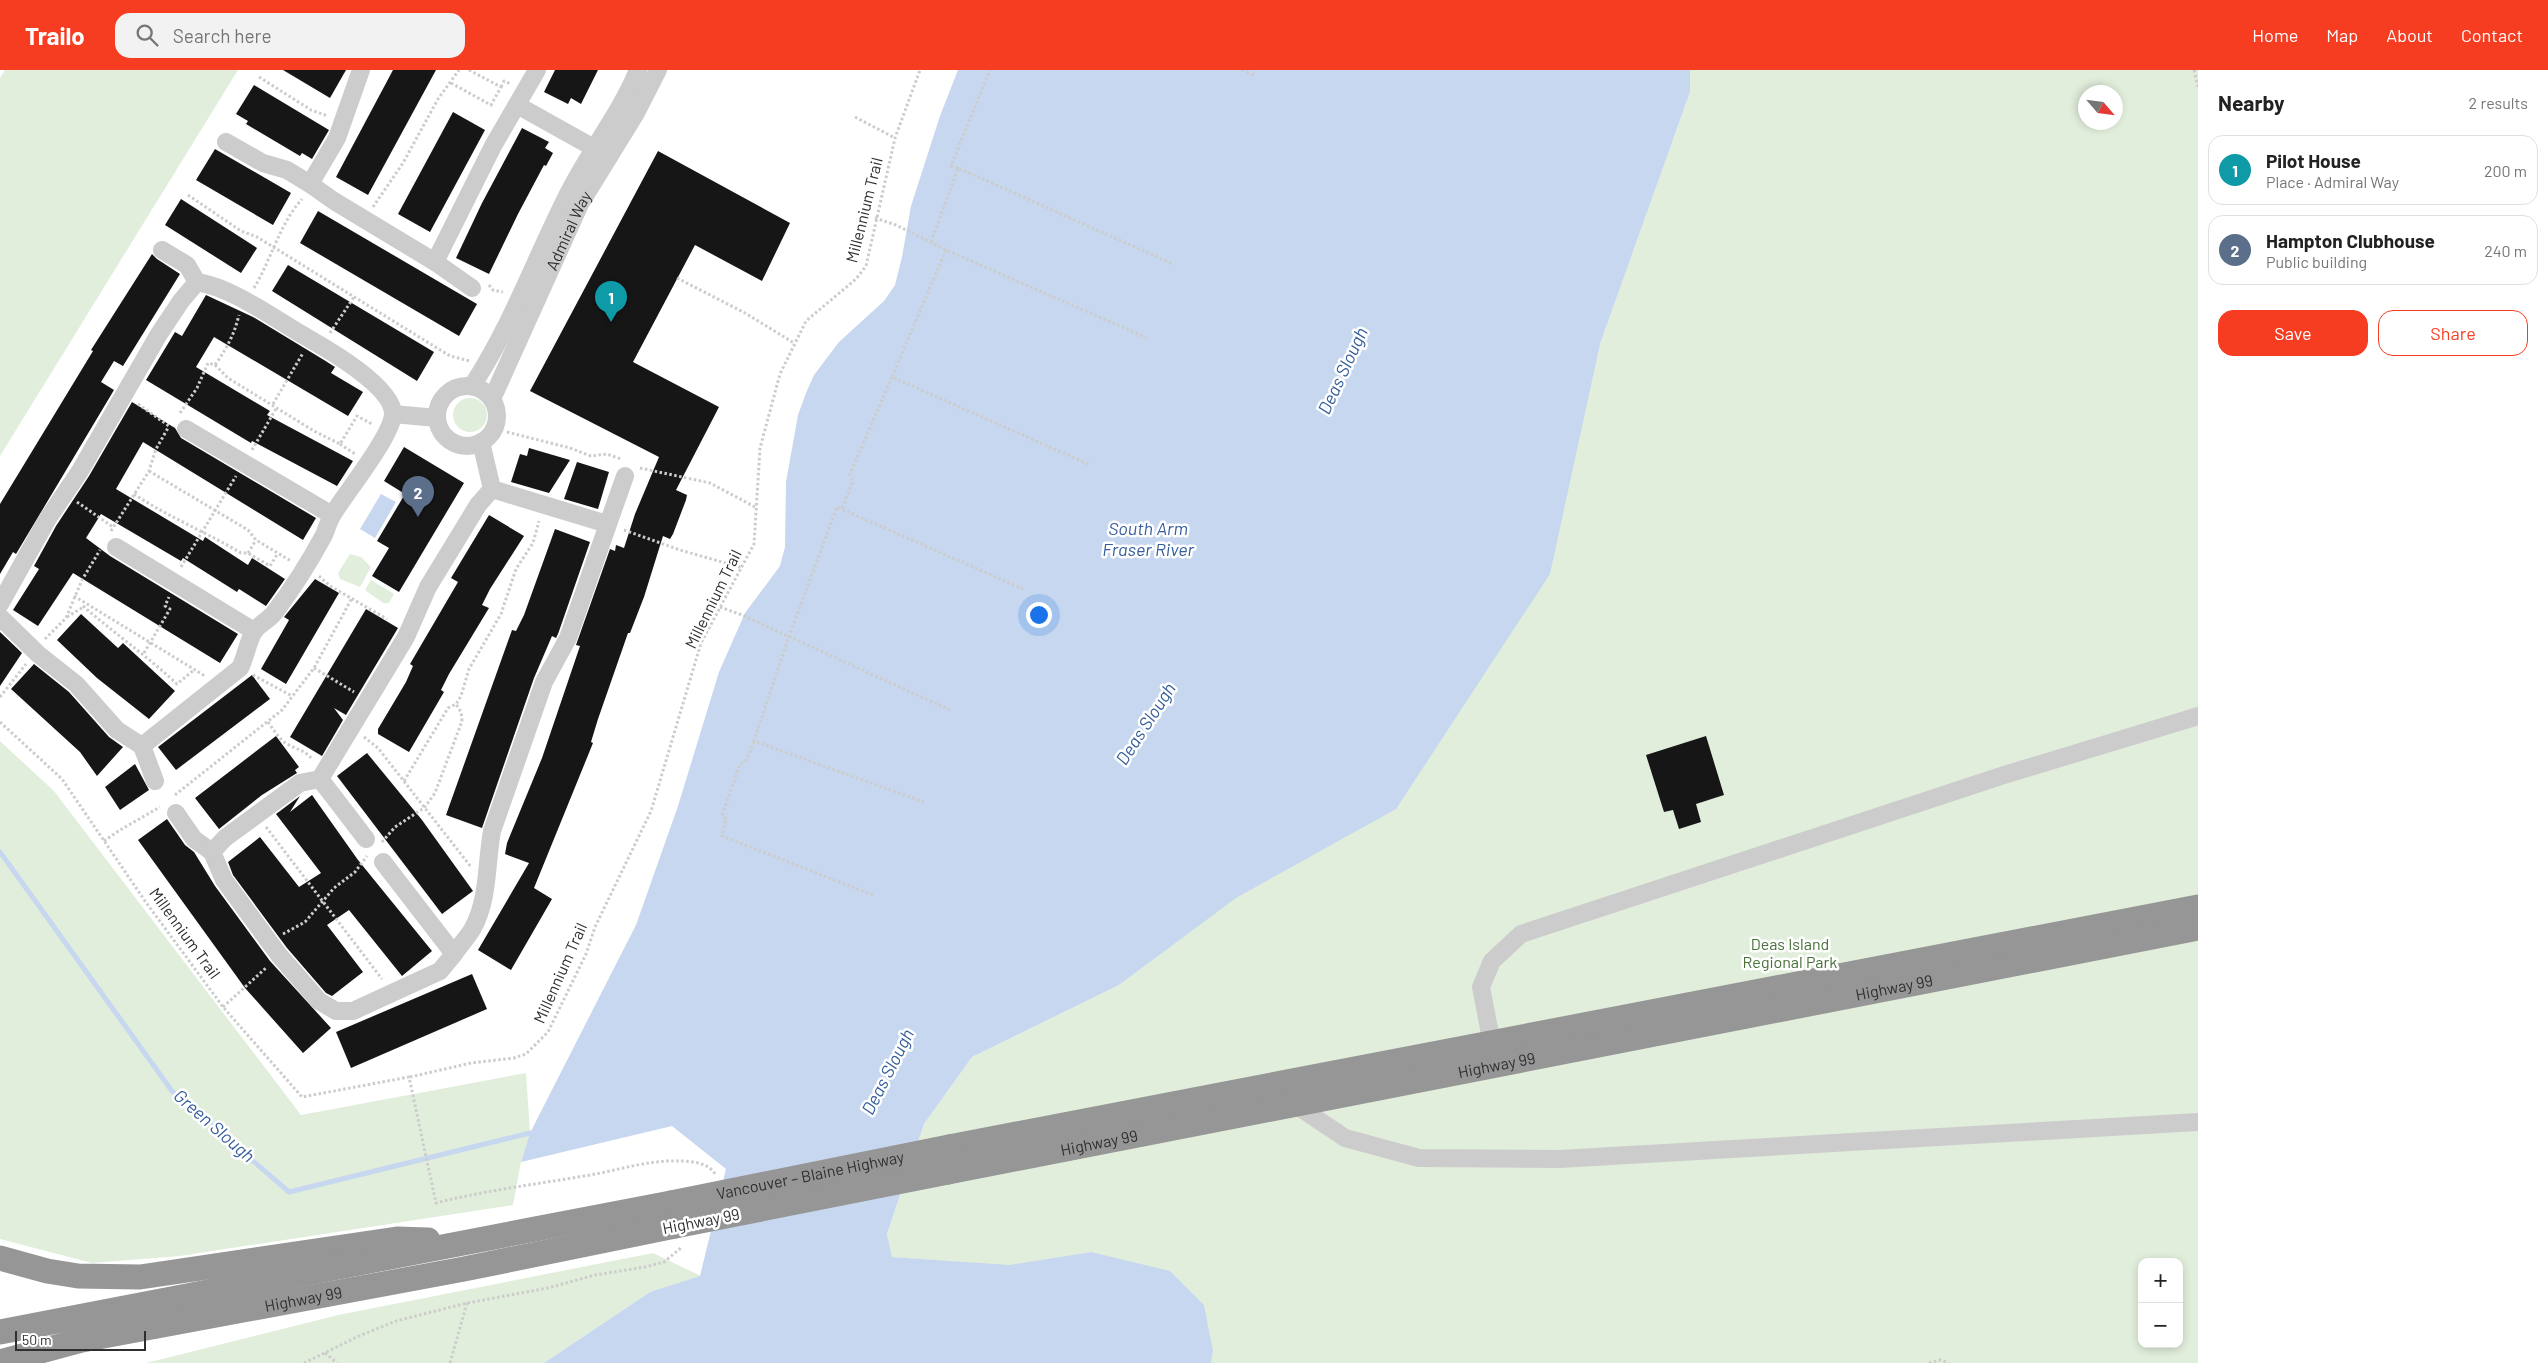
<!DOCTYPE html>
<html lang="en">
<head>
<meta charset="utf-8">
<style>
	body { margin:0; font-family:Barlow,sans-serif; background:#f2f2f2; color:#222 }
	.controls { position:absolute; right:15px; bottom:15px; display:grid; overflow:hidden; border-radius:10px; box-shadow:0 2px 8px #0003 }
	.controls button { width:45px; height:45px; display:grid; place-items:center; padding:0; border:0; border-bottom:1px solid #e0e0e0; background:#fff; color:#222; font:25px sans-serif }
	.compass { position:absolute; left:2078px; top:15px; width:45px; height:45px; border-radius:50%; background:#fff; box-shadow:0 2px 8px #0003; rotate:118deg }
	.scale { position:absolute; left:15px; bottom:12px; width:131px; box-sizing:border-box; padding-left:5px; border:2px solid #2f2f2f; border-top:0; font-size:14px; line-height:18px; white-space:nowrap; color:#2f2f2f; -webkit-text-stroke:4px #fff; paint-order:stroke }
	.you { position:absolute; left:1038px; top:544px; width:18px; height:18px; margin:-12px; border:4px solid #fff; border-radius:50%; background:#1a73e8; box-shadow:0 0 0 8px #1a73e833 }
	.badge { display:grid; place-items:center; width:32px; height:32px; border-radius:50%; background:#f63d21; color:#fff; font-size:16px; font-weight:700 }
	.pin { position:absolute; translate:-50% -41px; filter:drop-shadow(0 1px 2px #0008) }
	.pin::after { content:''; position:absolute; top:26px; width:18px; height:15px; background:inherit; clip-path:polygon(0 0,100% 0,50% 100%) }
	.list { margin:0; padding:0; list-style:none }
	h2 { display:flex; justify-content:space-between; align-items:center; height:65px; margin:0; padding:0 20px; font-size:21px }
	h2 small { font-size:16px; font-weight:400; color:#767676 }
	.list li { display:grid; grid-template-columns:32px 1fr auto; gap:15px; align-items:center; box-sizing:border-box; height:70px; margin:0 10px 10px; padding:0 10px; border:1px solid #e0e0e0; border-radius:15px }
	.list b { display:block; font-size:19px; white-space:nowrap }
	.list p { margin:0; font-size:16px; white-space:nowrap; color:#767676 }
	.list em { font-size:16px; font-style:normal; color:#767676 }
	.actions { display:flex; gap:10px; padding:15px 20px }
	.actions a { flex:1; padding:11px 0; border:1px solid #f63d21; border-radius:15px; text-align:center; font-size:18px; color:#f63d21 }
	.actions .main { background:#f63d21; color:#fff }
	.icon { flex:none; width:28px; height:28px; fill:none; stroke:currentColor; stroke-width:2; stroke-linecap:round; stroke-linejoin:round }
	.map { position:relative; flex:none; width:2198px; height:1293px; overflow:hidden }
	header { display:flex; align-items:center; gap:30px; box-sizing:border-box; height:70px; padding:0 25px; background:#f63d21; color:#fff }
	header strong { font-size:24px }
	nav { display:flex; gap:28px; margin-inline-start:auto; font-size:18px }
	.search { width:350px; height:45px; background:#f2f2f2; display:flex; align-items:center; gap:12px; box-sizing:border-box; padding:0 18px; border-radius:15px; color:#767676; font-size:19px }
	main { display:flex }
	aside { flex:1; background:#fff }
	.map>svg:first-child { display:block }
	.green { fill:#e2eedc; fill-rule:evenodd }
	.water { fill:#c6d7ef }
	.lines { fill:none; stroke-linecap:round; stroke-linejoin:round }
	.stream { stroke:#c6d7ef; stroke-width:5 }
	.building { fill:#161616 }
	.path { stroke:#ccc; stroke-width:3; stroke-dasharray:2.5 2.5; stroke-linecap:butt }
	.minor { stroke:#ccc; stroke-width:18 }
	.highway { stroke:#969696; stroke-width:25 }
	.highway-bridge { stroke:#969696; stroke-width:25 }
	.labels { text-anchor:middle; stroke-width:5; stroke-linejoin:round; paint-order:stroke }
	.street-label { font-size:16px; fill:#2f2f2f; stroke:#fff }
	.park-label { font-size:16px; fill:#467038; stroke:#fff }
	.water-label { font-size:18px; font-style:italic; fill:#355e9a; stroke:#fff }
</style>
</head>
<body>
<header>
<strong>Trailo</strong>
<div class="search"><svg class="icon" aria-label="search" viewBox="0 0 24 24"><circle cx="10" cy="10" r="6"/><path d="M15 15l6 6"/></svg>Search here</div>
<nav><a>Home</a><a>Map</a><a>About</a><a>Contact</a></nav>
</header>
<main>
<div class="map">
<svg width="2198" height="1293" viewBox="0 0 2198 1293">
	<rect width="100%" height="100%" fill="#fff"/>
	<g class="green">
		<path d="M5,0H238L0,386V8Z"/>
		<path d="M1690,0H2198V1293H1211L1213,1281L1091,1182L1009,1196L892,1187L887,1164L924,1054L972,987L1119,915L1235,828L1600,274L1690,22ZM2086,22H2116V52H2086ZM2142,1192H2179V1274H2142Z"/>
		<circle cx="470" cy="345" r="17"/>
		<path d="M350,484L361,487L371,497L360,517L340,509L338,503Z"/>
		<path d="M371,510L394,524L389,533H383L365,520Z"/>
		<path d="M0,671L54,721L301,1045L526,1003L530,1063L521,1092L513,1135L180,1186L92,1193L0,1169Z"/>
		<path d="M653,1183L701,1206L650,1222L544,1293H146L338,1245Z"/>
	</g>
	<g class="water">
		<path d="M958,0H1690V22L1600,274L1550,504L1396,739L1236,828L1119,915L972,987L924,1054L887,1164L892,1187L1009,1195L1091,1182L1170,1201L1204,1235L1213,1281L1211,1293H544L650,1222L700,1206L726,1099L672,1056L521,1092L530,1063L636,855L678,736L719,602L745,543L780,496L785,477L786,412L798,345L806,323L814,305L839,272L884,231L895,215L902,187L911,136L940,46Z"/>
		<path d="M381,424L396,432L375,468L360,459Z"/>
	</g>
	<g class="lines">
		<path class="stream" d="M0,782L172,1021L289,1122L530,1063"/>
	</g>
	<g class="building">
		<path d="M283,0H346L330,28Z"/>
		<path d="M393,0H436L368,125L336,107Z"/>
		<path d="M555,0H598L581,34L571,28L568,34L544,22Z"/>
		<path d="M254,15L329,60L312,89L302,83L300,86L246,54L248,51L236,44Z"/>
		<path d="M453,42L485,60L430,162L398,144Z"/>
		<path d="M522,58L549,72L545,78L553,83L546,96L544,95L518,144L489,204L456,188L482,133Z"/>
		<path d="M215,79L291,123L273,155L196,110Z"/>
		<path d="M658,81L790,153L762,211L695,175L633,292L719,337L676,420L687,425L686,430L673,464L670,469L663,466L644,527L630,563H628L598,649L591,672L593,673L534,818L552,829L511,900L478,880L529,793L505,784L507,773L542,688L580,576L576,575L610,479L615,481L616,475L624,478L635,444L659,387L530,321Z"/>
		<path d="M181,129L257,178L241,203L165,155Z"/>
		<path d="M318,141L477,234L459,266L300,173Z"/>
		<path d="M152,184L157,189L180,204L123,296L114,291L101,312L114,320L16,484L13,482L0,504V434L93,281L91,280Z"/>
		<path d="M288,195L434,282L417,311L272,221Z"/>
		<path d="M206,225L253,247L324,290L335,297L331,303L363,322L348,346L214,267L196,297L270,341L267,345L353,391L337,416L252,371L251,373L146,310L175,262L182,266Z"/>
		<path d="M132,332L175,358L181,368L316,448L303,470L143,372L116,419L203,471L205,467L248,495L252,488L285,509L266,536L239,519L237,522L183,488L181,491L101,444L86,468L110,486L238,564L220,593L73,503L38,556L13,540L39,499L34,496L56,456L89,406Z"/>
		<path d="M404,377L464,413L399,522L372,506L389,478L377,471L405,424L384,411Z"/>
		<path d="M529,378L570,390L549,423L511,412L520,384L527,386Z"/>
		<path d="M577,392L609,402L598,439L564,429Z"/>
		<path d="M489,445L524,466L490,519L482,535L489,538L449,604L441,620L444,622L409,682L378,664V659L406,612L413,596L410,594L458,512L451,508Z"/>
		<path d="M555,459L590,472L558,564L556,568L552,566L534,608L482,758L446,745L512,560L516,561L524,545Z"/>
		<path d="M315,509L339,523L286,614L261,599L289,550L284,547Z"/>
		<path d="M366,539L398,558L346,645L334,638L343,650L322,686L290,667Z"/>
		<path d="M81,544L118,578L123,573L175,621L149,649L97,608L57,570Z"/>
		<path d="M0,562L22,583L0,616Z"/>
		<path d="M34,594L69,622L109,667L123,677L97,706L80,682L11,619Z"/>
		<path d="M252,605L270,629L176,700L158,677Z"/>
		<path d="M276,666L299,697L295,700L297,703L262,725L219,759L195,728Z"/>
		<path d="M1706,666L1724,725L1696,734L1701,752L1679,759L1673,740L1664,742L1646,685Z"/>
		<path d="M367,683L422,750L473,821L442,844L337,706Z"/>
		<path d="M135,694L149,720L120,740L105,717Z"/>
		<path d="M312,725L358,790L432,881L402,906L349,840L327,855L363,902L332,926L326,923L287,878L233,805L228,792L260,767L299,817L321,803L276,744L300,726L290,742Z"/>
		<path d="M167,749L185,775L194,782L215,816L270,891L331,958L303,983L245,918L138,770Z"/>
		<path d="M472,904L487,939L351,998L336,962Z"/>
	</g>
	<g class="lines">
		<g class="path">
			<path d="M1242,0L1254,5"/>
			<path d="M2194,0L2198,17"/>
			<path d="M259,7L311,40L328,46"/>
			<path d="M451,13L491,35L501,17L469,0"/>
			<path d="M501,17L504,11L511,14"/>
			<path d="M855,47L895,68"/>
			<path d="M958,98L951,96L990,0"/>
			<path d="M188,125L241,161L257,167L450,286L470,291"/>
			<path d="M373,137L403,93L438,29L459,0"/>
			<path d="M875,148L896,155L946,180L1147,268"/>
			<path d="M931,172L958,98L1173,194"/>
			<path d="M946,180L892,307L1090,395"/>
			<path d="M677,208L745,243L794,273"/>
			<path d="M489,215L493,220L503,222"/>
			<path d="M254,218C272,188 279,155 302,129"/>
			<path d="M330,263L354,227"/>
			<path d="M215,295L228,308L314,361L340,374L357,346L372,354"/>
			<path d="M138,334L169,356"/>
			<path d="M273,334L303,283"/>
			<path d="M180,343L197,318L208,293L215,295C227,278 234,265 239,245"/>
			<path d="M507,362L570,378L591,386L607,384L621,389"/>
			<path d="M340,374L355,384"/>
			<path d="M252,380L277,337"/>
			<path d="M640,398L710,413L757,438"/>
			<path d="M149,401L248,460L256,470L291,491"/>
			<path d="M134,424C168,447 206,462 241,483H248L270,496L278,483"/>
			<path d="M77,432L113,457"/>
			<path d="M842,438L853,411L850,404L892,307"/>
			<path d="M624,460L680,480L743,498"/>
			<path d="M111,461L149,401L156,379L168,358"/>
			<path d="M248,483L256,470"/>
			<path d="M181,497L236,406"/>
			<path d="M319,506L330,516L387,549"/>
			<path d="M74,526L205,606"/>
			<path d="M83,536C114,563 147,586 177,614L194,600"/>
			<path d="M720,537L742,545L950,640"/>
			<path d="M67,547L85,536"/>
			<path d="M45,569L66,548L82,510L100,480"/>
			<path d="M144,583L170,539L165,536L169,527"/>
			<path d="M314,598L354,622"/>
			<path d="M253,605L292,626"/>
			<path d="M0,627L26,594"/>
			<path d="M0,652L62,709L145,831L223,937L302,1027L409,1007L436,1133C487,1120 538,1114 590,1105C619,1100 648,1090 677,1091C690,1091 708,1092 715,1104"/>
			<path d="M268,652C273,659 278,667 284,672C294,679 304,679 312,689"/>
			<path d="M364,667L378,678L471,797"/>
			<path d="M754,671L747,690L740,694L722,745L726,749L722,766L875,826"/>
			<path d="M404,711L448,638L456,634L461,626L469,599L501,544L516,499L533,473L539,451"/>
			<path d="M175,725L282,640L314,598L352,528"/>
			<path d="M924,732L754,671L789,566L837,437L1023,519"/>
			<path d="M266,757L382,909"/>
			<path d="M104,771L120,760L160,737"/>
			<path d="M382,772L395,757L424,738L435,723L462,651L461,642L456,634"/>
			<path d="M283,864L305,852L334,818L355,802L367,786"/>
			<path d="M223,937L267,897"/>
			<path d="M410,1007L471,993L514,988L526,984L548,962L586,884L595,857L651,741L701,573L754,474L760,378L780,304L806,251L856,209L866,196L895,68L920,0"/>
			<path d="M325,1283L337,1293"/>
			<path d="M304,1293L359,1266L396,1251L467,1233L548,1218L595,1205L645,1197L664,1192L682,1177"/>
			<path d="M450,1293L467,1233"/>
			<path d="M1929,1293L1940,1290L1949,1293"/>
		</g>
		<g class="minor">
			<path d="M517,35L603,83"/>
			<path d="M226,72L263,93L287,100L310,114L334,131L435,192L472,218"/>
			<path d="M310,114L337,68L361,0"/>
			<path d="M435,192L493,76L537,0"/>
			<path d="M472,316C511,257 535,189 567,126C588,83 620,44 638,0"/>
			<circle cx="467" cy="346" r="30"/>
			<path id="s1" d="M492,329L580,134L636,43L658,0"/>
			<path d="M393,344L437,348"/>
			<path d="M186,359L332,445"/>
			<path d="M481,372L492,419L607,454"/>
			<path d="M116,477L254,561"/>
			<path d="M0,534L47,450L80,401L159,264L181,231L197,212"/>
			<path d="M0,547L38,584L76,614L117,660L142,676L155,711"/>
			<path d="M142,676L240,598C246,587 248,569 255,560C261,553 270,549 275,542C293,518 310,491 324,465C327,458 329,450 333,444C345,424 392,366 393,344C393,317 329,280 308,268C274,249 234,218 197,212L187,195L162,180"/>
			<path d="M320,709L366,769"/>
			<path d="M176,743L194,769L212,782L224,810L279,885L319,931L336,941H353L440,901L454,884L383,792"/>
			<path d="M212,782L225,768L300,713L320,709L406,567L428,517L478,435L492,419"/>
			<path d="M454,884C460,875 468,867 473,858C489,828 486,794 492,761L544,612L568,568L625,406"/>
			<path d="M1492,974L1481,917L1492,891L1521,864L2001,706L2198,646"/>
			<path d="M1293,1033L1345,1068L1419,1088L1560,1089L2198,1052"/>
		</g>
		<g class="highway">
			<path d="M949,1077L2198,837"/>
			<path id="s2" d="M948,1102L2198,858"/>
			<path d="M0,1188L47,1201L78,1206L140,1207L397,1169L428,1170"/>
			<path d="M0,1262L671,1133"/>
			<path id="s3" d="M0,1292L82,1270L464,1199L675,1156"/>
		</g>
		<g class="highway-bridge">
			<path id="s4" d="M671,1133L949,1077"/>
			<path d="M675,1156L948,1102"/>
		</g>
	</g>
	<g class="labels">
		<g class="street-label">
			<text transform="translate(864 140) rotate(-76)" y="6">Millennium Trail</text>
			<text dy="6" stroke="none"><textPath href="#s1" startOffset="185">Admiral Way</textPath></text>
			<text transform="translate(713 529) rotate(-64)" y="6">Millennium Trail</text>
			<text transform="translate(185 863) rotate(54)" y="6">Millennium Trail</text>
			<text transform="translate(560 903) rotate(-66)" y="6">Millennium Trail</text>
			<text dy="6" stroke="none"><textPath href="#s2" startOffset="964">Highway 99</textPath></text>
			<text dy="6" stroke="none"><textPath href="#s2" startOffset="559">Highway 99</textPath></text>
			<text dy="6" stroke="none"><textPath href="#s2" startOffset="154">Highway 99</textPath></text>
			<text dy="6" stroke="none"><textPath href="#s4" startOffset="142">Vancouver – Blaine Highway</textPath></text>
			<text transform="translate(701 1151) rotate(-11)" y="6">Highway 99</text>
			<text dy="6" stroke="none"><textPath href="#s3" startOffset="310">Highway 99</textPath></text>
		</g>
		<g class="park-label">
			<text x="1790" y="880">Deas Island<tspan x="1790" dy="18">Regional Park</tspan></text>
		</g>
		<g class="water-label">
			<text transform="translate(1343 301) rotate(-65)" y="6">Deas Slough</text>
			<text x="1148" y="465">South Arm<tspan x="1148" dy="21">Fraser River</tspan></text>
			<text transform="translate(1146 654) rotate(-57)" y="6">Deas Slough</text>
			<text transform="translate(888 1002) rotate(-63)" y="6">Deas Slough</text>
			<text transform="translate(214 1056) rotate(41)" y="6">Green Slough</text>
		</g>
	</g>
</svg>
<div class="controls">
<button>+</button>
<button>−</button>
</div>
<svg class="compass" viewBox="-18 -18 36 36"><path d="M0-13l5 13h-10z" fill="#e53935"/><path d="M0 13l5-13h-10z" fill="#767676"/></svg>
<div class="scale">50 m</div>
<div class="you"></div>
<div class="pin badge" style="left:611px;top:252px;background:#0f9aa8">1</div>
<div class="pin badge" style="left:418px;top:447px;background:#5c6f8a">2</div>
</div>
<aside>
<h2>Nearby<small>2 results</small></h2>
<ul class="list">
<li><span class="badge" style="background:#0f9aa8">1</span><div><b>Pilot House</b><p>Place · Admiral Way</p></div><em>200 m</em></li>
<li><span class="badge" style="background:#5c6f8a">2</span><div><b>Hampton Clubhouse</b><p>Public building</p></div><em>240 m</em></li>
</ul>
<div class="actions"><a class="main">Save</a><a>Share</a></div>
</aside>
</main>
</body>
</html>
